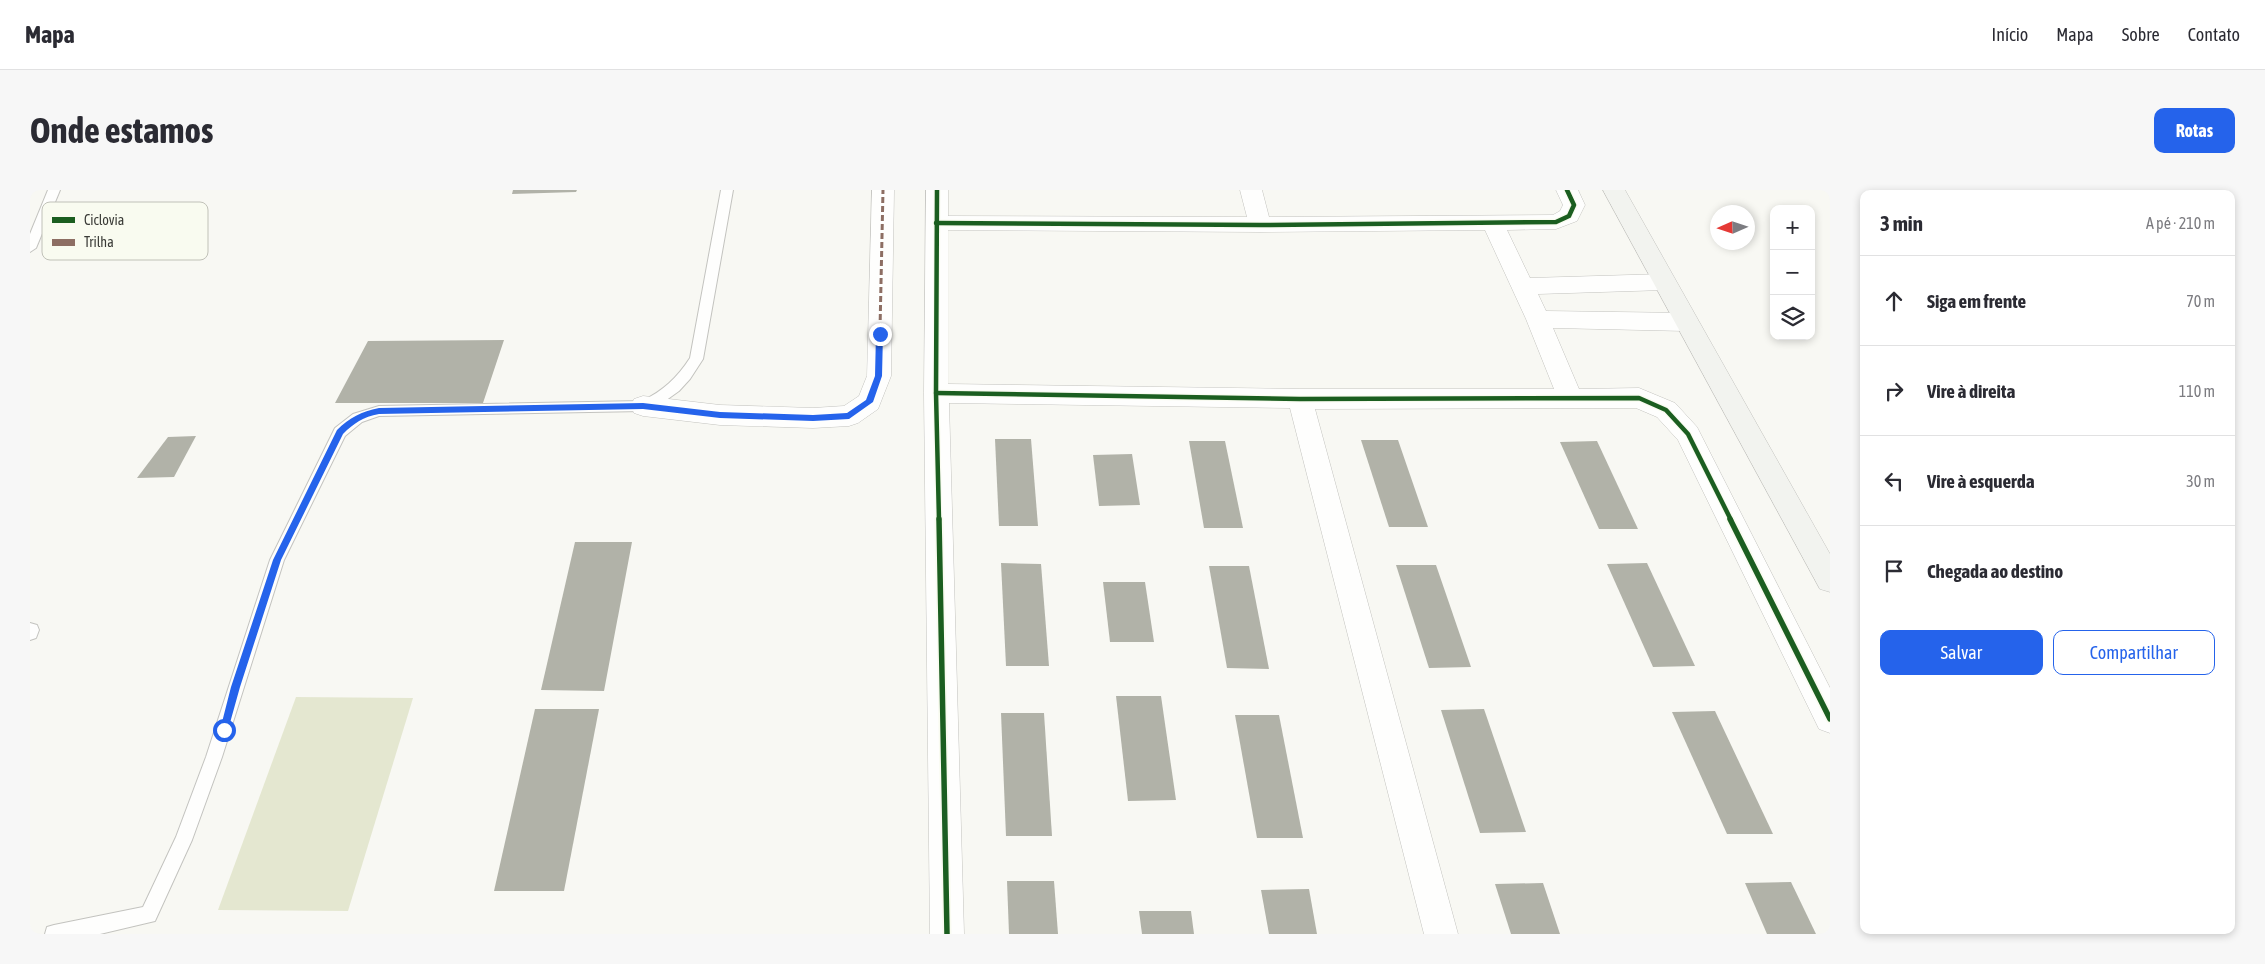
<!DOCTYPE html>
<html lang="pt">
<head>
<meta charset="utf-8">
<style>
	body { margin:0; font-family:"Asap Condensed",sans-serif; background:#f7f7f7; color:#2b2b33 }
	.controls { position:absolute; right:15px; top:15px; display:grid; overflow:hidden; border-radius:10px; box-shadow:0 2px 8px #0003 }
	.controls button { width:45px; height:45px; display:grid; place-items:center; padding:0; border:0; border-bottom:1px solid #e1e1e2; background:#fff; color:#2b2b33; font:25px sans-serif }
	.compass { position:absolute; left:1680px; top:15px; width:45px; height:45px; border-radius:50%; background:#fff; box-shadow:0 2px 8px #0003; rotate:267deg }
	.stop { position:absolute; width:15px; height:15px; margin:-11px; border:4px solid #2563eb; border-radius:50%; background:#fff }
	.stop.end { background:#2563eb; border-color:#fff; box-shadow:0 1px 5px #0008 }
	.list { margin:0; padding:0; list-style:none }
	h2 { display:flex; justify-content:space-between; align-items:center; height:65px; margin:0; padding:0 20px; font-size:21px }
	h2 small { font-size:16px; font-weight:400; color:#7c7c81 }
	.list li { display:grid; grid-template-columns:32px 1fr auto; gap:15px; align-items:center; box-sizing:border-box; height:90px; padding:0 20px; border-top:1px solid #e1e1e2 }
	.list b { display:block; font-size:19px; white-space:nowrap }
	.list em { font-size:16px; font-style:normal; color:#7c7c81 }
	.actions { display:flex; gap:10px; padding:15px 20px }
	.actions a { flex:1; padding:11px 0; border:1px solid #2563eb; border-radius:10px; text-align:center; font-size:18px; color:#2563eb }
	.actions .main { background:#2563eb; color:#fff }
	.icon { flex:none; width:28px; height:28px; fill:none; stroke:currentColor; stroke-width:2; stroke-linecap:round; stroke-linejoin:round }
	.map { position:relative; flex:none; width:1800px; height:744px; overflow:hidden; border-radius:10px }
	header { display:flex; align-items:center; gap:30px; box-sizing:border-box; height:70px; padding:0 25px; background:#fff; border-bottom:1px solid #e1e1e2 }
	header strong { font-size:24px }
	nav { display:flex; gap:28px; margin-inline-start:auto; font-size:18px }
	.intro { display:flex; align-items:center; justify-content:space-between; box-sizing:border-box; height:120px; padding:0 30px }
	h1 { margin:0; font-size:35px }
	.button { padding:12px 22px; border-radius:10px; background:#2563eb; color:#fff; font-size:18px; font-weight:700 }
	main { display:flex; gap:30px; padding:0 30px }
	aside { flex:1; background:#fff; border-radius:10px; box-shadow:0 2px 8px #0003 }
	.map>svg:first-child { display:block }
	.green { fill:#e4e7d0 }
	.building { fill:#b1b2a8 }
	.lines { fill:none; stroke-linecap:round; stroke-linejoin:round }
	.lane-casing { stroke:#c3c3bf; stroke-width:2 }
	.street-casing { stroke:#c3c3bf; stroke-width:1 }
	.secondary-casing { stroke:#c3c3bf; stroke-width:1 }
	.lane { fill:#fefefd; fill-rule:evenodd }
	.street { fill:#fefefd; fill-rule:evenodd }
	.secondary { fill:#f2f3ef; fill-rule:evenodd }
	.quiet { stroke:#8d6e63; stroke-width:3; stroke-dasharray:6 3; stroke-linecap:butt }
	.cycleway-far1-casing { stroke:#f9fbf0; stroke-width:7 }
	.cycleway-casing { stroke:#f9fbf0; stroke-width:9 }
	.cycleway-far1 { stroke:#1b5e20; stroke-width:4.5 }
	.cycleway { stroke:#1b5e20; stroke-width:5.5 }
	.route { fill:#2563eb }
	.key { fill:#f9fbf0; stroke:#c0c1b8; stroke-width:1 }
	.key-label { font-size:14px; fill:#3a3b37 }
</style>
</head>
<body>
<header>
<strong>Mapa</strong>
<nav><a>Início</a><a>Mapa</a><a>Sobre</a><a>Contato</a></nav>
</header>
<div class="intro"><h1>Onde estamos</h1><a class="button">Rotas</a></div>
<main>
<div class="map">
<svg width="1800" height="744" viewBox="0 0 1800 744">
	<rect width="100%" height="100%" fill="#f8f8f3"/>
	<path class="green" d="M266,507L383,508L318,721L188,720Z"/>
	<g class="building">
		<path d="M483,0H547L546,2L482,4Z"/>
		<path d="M474,150L453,213H305L338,151Z"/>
		<path d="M166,246L144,287L107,288L138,247Z"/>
		<path d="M965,249H1001L1008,336H969Z"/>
		<path d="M1331,250H1368L1398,337H1359Z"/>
		<path d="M1159,251H1195L1213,338H1174Z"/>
		<path d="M1567,251L1608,339H1569L1530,252Z"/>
		<path d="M1102,264L1110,315L1069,316L1063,265Z"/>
		<path d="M545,352H602L574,501L511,500Z"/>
		<path d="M971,373L1011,374L1019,476H976Z"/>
		<path d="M1617,373L1665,476L1623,477L1577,374Z"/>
		<path d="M1366,375H1406L1441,477L1399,478Z"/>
		<path d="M1179,376H1219L1239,479L1197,478Z"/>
		<path d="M1073,392H1115L1124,452H1080Z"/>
		<path d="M1086,506H1131L1146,610L1098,611Z"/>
		<path d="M505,519H569L534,701H464Z"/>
		<path d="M1454,519L1496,642L1450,643L1411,520Z"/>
		<path d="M1685,521L1743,644H1697L1642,522Z"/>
		<path d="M971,523H1014L1022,646H976Z"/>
		<path d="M1205,525H1249L1273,648H1227Z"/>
		<path d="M977,691H1024L1028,744H979Z"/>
		<path d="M1761,692L1786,744H1737L1715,693Z"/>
		<path d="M1513,693L1530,744H1481L1465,694Z"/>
		<path d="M1279,699L1287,744H1239L1231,700Z"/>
		<path d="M1109,721H1161L1164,744H1112Z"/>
	</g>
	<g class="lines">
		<defs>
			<g id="lane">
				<path d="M18,0H30L6,58L0,62V44Z"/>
				<path d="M691,0H703L673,169L660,189L649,201L635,211L613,221L349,226L332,232L315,246L254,370L192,567L162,650L125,731L70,744H15L17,737L24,735L113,717L146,647L176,567L240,370L305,238L323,224L349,216L612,211C633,201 647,188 660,168Z"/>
				<path d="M0,433L7,435L9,440L6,448L0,450Z"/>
			</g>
			<g id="street">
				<path d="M842,0H864L861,186L848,219L828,233L819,236L783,238L690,235L613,226L604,223L601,216L604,209L613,206L690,215L783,218L814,216L829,206L837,186Z"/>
				<path d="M896,0H918V26L1217,27L1210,0H1232L1239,27L1523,25L1530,21L1533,15L1526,0H1548L1555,15L1547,31L1526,39L1477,40L1500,88L1634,84L1642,86L1645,92L1642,98L1634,100L1508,104L1516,121L1656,123L1664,126L1668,132L1664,138L1656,141L1523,138L1549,199L1609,198L1645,213L1667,237L1800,498V543L1789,539L1648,250L1627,227L1606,218L1285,219L1428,744H1394L1260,218L919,213L934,744H900L894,203ZM918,40L1230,42L1455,40L1496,129L1524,199H1270L918,194Z"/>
			</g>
			<path id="secondary" d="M1573,0H1595L1800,364V402L1790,399Z"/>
		</defs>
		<use href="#lane" class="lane-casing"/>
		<use href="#street" class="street-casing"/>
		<use href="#secondary" class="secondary-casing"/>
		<use href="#lane" class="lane"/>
		<use href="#street" class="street"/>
		<use href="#secondary" class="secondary"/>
		<path class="quiet" d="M613,216L690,225L783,228L819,226L839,212L849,186L853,0"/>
		<defs>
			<g id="cycleway-far1">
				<path d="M907,0L906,203L909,330"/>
				<path d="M906,33L1230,35L1526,32L1539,26L1544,15L1537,0"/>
				<path d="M906,203L1270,209L1609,208L1636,220L1658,244L1701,330"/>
			</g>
			<g id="cycleway">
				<path d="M909,329L917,744"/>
				<path d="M1700,329L1800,529"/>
			</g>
		</defs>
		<use href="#cycleway-far1" class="cycleway-far1-casing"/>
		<use href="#cycleway" class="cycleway-casing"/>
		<use href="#cycleway-far1" class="cycleway-far1"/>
		<use href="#cycleway" class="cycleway"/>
	</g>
	<path class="route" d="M850,141L853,144L852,186L843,212L819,229L783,231L690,228L613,219L349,224C333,227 324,233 313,244L251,370L210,497L198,540L194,545L191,543L190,540L201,497L243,370L307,240C320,227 331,222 349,218L613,213L690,222L783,225L817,223L836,210L845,186L846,144Z"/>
	<rect x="12" y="12" width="166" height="58" rx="8" class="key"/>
	<rect x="22" y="27" width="23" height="6" fill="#1b5e20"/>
	<rect x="22" y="49" width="23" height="7" fill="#8d6e63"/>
	<g class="key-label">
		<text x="54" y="35">Ciclovia</text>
		<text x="54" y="57">Trilha</text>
	</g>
</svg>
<div class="controls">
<button>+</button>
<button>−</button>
<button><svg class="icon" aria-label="layers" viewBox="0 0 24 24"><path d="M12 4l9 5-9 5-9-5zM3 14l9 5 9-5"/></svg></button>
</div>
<svg class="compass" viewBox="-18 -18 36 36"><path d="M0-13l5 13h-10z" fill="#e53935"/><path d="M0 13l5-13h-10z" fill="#7c7c81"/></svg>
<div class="stop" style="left:194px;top:540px"></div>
<div class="stop end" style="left:850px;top:144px"></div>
</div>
<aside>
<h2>3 min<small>A pé · 210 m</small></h2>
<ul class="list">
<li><svg class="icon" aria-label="ahead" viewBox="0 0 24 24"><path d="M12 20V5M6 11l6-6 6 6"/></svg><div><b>Siga em frente</b></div><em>70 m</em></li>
<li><svg class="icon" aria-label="right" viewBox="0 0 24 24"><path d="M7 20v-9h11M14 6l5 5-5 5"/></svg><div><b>Vire à direita</b></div><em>110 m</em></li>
<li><svg class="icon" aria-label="left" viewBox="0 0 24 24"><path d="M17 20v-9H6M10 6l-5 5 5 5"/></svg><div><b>Vire à esquerda</b></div><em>30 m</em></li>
<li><svg class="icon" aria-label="arrive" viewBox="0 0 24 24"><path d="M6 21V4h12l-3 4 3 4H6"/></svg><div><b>Chegada ao destino</b></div></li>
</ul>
<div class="actions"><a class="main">Salvar</a><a>Compartilhar</a></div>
</aside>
</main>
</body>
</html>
